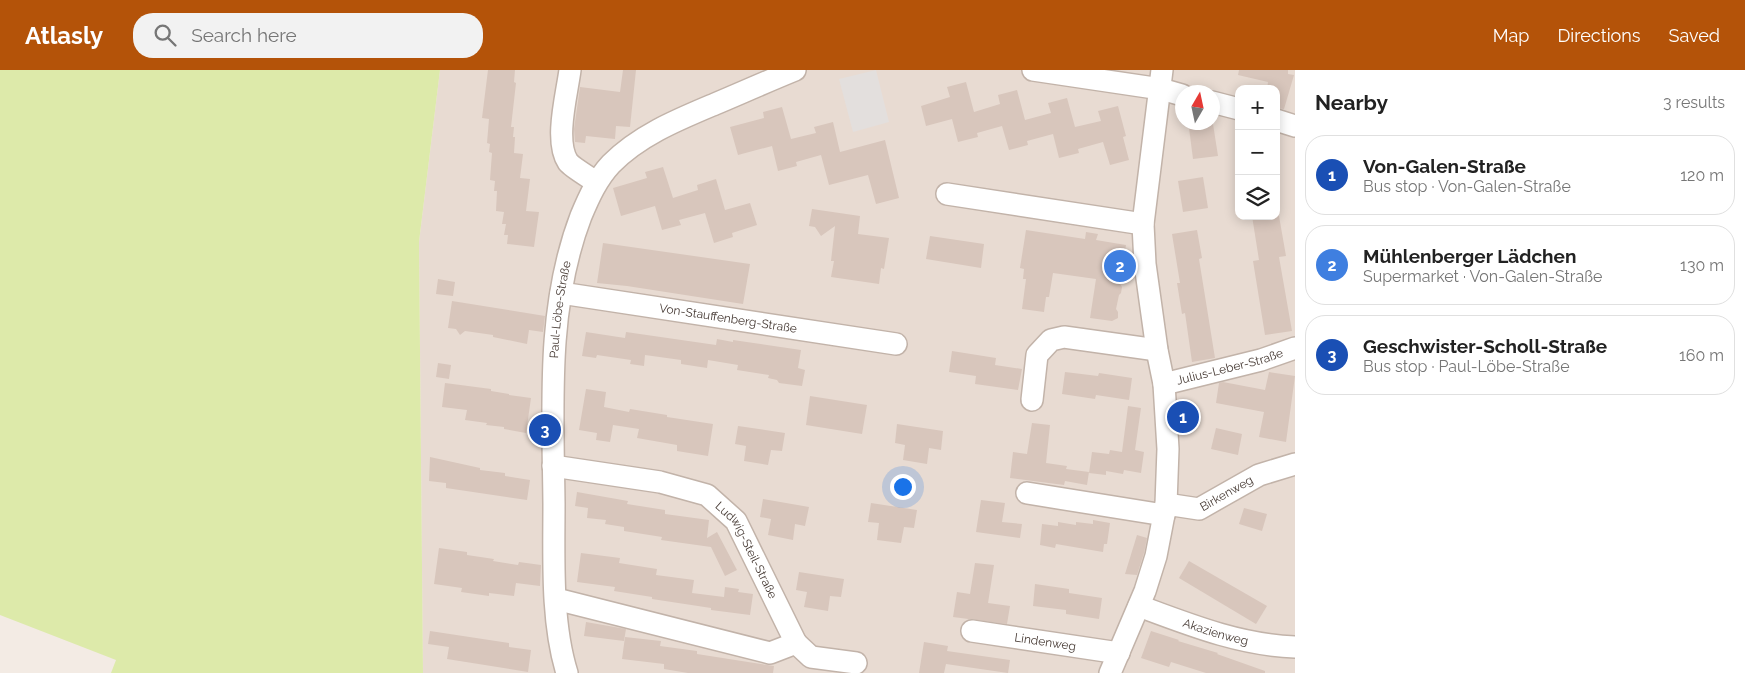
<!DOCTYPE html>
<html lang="en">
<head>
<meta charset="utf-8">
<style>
	body { margin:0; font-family:Raleway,sans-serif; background:#f2f2f2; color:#222 }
	.controls { position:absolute; right:15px; top:15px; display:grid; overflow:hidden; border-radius:10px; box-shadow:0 2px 12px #0003 }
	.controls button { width:45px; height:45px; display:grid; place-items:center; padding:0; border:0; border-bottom:1px solid #e0e0e0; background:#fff; color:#222; font:25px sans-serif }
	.compass { position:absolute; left:1175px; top:15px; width:45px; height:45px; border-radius:50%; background:#fff; box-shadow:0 2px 12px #0003; rotate:9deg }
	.you { position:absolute; left:902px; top:416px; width:18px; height:18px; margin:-12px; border:4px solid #fff; border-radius:50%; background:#1a73e8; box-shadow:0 0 0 8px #1a73e833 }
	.badge { display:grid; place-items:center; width:32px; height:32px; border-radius:50%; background:#b45309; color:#fff; font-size:16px; font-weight:700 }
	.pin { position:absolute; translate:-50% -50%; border:2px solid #fff; box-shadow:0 1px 5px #0006 }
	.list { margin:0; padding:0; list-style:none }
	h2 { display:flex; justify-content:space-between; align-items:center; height:65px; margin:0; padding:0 20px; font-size:21px }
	h2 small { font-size:16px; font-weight:400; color:#767676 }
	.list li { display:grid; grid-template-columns:32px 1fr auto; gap:15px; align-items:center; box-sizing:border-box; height:80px; margin:0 10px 10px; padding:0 10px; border:1px solid #e0e0e0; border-radius:20px }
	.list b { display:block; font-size:19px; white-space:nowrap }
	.list p { margin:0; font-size:16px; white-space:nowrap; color:#767676 }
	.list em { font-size:16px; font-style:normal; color:#767676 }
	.icon { flex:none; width:28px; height:28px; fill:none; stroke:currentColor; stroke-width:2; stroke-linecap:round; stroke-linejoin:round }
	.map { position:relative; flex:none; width:1295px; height:603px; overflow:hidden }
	header { display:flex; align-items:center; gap:30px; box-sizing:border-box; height:70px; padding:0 25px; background:#b45309; color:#fff }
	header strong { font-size:24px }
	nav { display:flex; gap:28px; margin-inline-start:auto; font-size:18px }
	.search { width:350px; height:45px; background:#f2f2f2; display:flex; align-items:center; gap:12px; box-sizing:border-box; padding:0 18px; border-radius:20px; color:#767676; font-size:19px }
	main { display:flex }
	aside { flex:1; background:#fff }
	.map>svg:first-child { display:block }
	.residential { fill:#e8dbd2; fill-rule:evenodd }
	.green { fill:#ddeaaa }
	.parking { fill:#e3dfdd }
	.building { fill:#d8c6bc }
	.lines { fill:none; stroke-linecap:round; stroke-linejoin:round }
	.minor-casing { stroke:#c2b3a9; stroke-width:24 }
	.minor { stroke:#fff; stroke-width:21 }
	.labels { text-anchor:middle; stroke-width:5; stroke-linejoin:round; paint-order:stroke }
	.street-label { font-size:12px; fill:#463a34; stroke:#fff }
</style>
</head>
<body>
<header>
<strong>Atlasly</strong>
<div class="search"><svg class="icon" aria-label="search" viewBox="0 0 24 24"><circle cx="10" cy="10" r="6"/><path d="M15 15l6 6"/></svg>Search here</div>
<nav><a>Map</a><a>Directions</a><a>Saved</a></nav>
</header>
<main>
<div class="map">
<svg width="1295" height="603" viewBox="0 0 1295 603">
	<rect width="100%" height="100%" fill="#f3ebe4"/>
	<path class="residential" d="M440,0H1295V603H423L419,172ZM1239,19H1276V146H1239ZM1182,22H1212V52H1182Z"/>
	<path class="green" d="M0,0H440L419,172L423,603H111L116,590L0,545Z"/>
	<path class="parking" d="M876,0L889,52L853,62L839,9Z"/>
	<g class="building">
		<path d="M488,0H515L514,12L516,13L511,57H514L513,67H515L514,83L523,84L520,108L530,109L526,141L539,142L534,177L507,174L508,165H504L506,154H502L504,142L496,141L497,121H494L495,111L490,110L492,83L489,82L490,74L487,73L489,49L482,48Z"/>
		<path d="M623,0H636L630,57L616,56L615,69L586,66L585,73L575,72L574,59L580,17L620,22Z"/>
		<path d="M1239,0H1288V4L1294,5L1284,39L1276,38V19H1267L1268,12L1238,5Z"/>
		<path d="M966,12L974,42L1000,34L998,25L1017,20L1025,50L1051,43L1048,33L1067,28L1075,57L1101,51L1098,41L1118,36L1126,66L1123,67L1129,90L1110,95L1103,72L1078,79L1079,83L1059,88L1053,64L1027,71L1028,75L1009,80L1002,56L977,63L978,67L958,72L952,49L926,56L921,36L950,27L947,17Z"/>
		<path d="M782,37L791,69L816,63L814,57L833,52L840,82L885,70L899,128L876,134L868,105L829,115L821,85L796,92L797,96L778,101L772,76L738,85L730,57L764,48L763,42Z"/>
		<path d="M1213,54L1218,86L1193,89L1189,58Z"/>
		<path d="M663,97L673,128L698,120L697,115L716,109L725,140L750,133L757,155L732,163L733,167L714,173L705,143L679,150L681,155L662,160L655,136L621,146L613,118L647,108L645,102Z"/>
		<path d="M1203,107L1208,138L1183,142L1178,111Z"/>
		<path d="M812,139L860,146L858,164L889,168L884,199L881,198L879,214L831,207L834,191H831L835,156L821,166L815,157L809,156Z"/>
		<path d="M1252,146H1279L1286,186L1279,187L1292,261L1265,265L1253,191L1259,190Z"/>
		<path d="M1026,160L1085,169L1086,162L1098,164L1096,170L1126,175L1120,214L1122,217L1121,223L1119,225L1116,239L1118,242V248L1112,251L1090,248L1096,209L1053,203L1049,227H1046L1044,242L1022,239L1026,209H1023L1024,199L1020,198Z"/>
		<path d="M1197,160L1202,188L1199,189L1215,288L1192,292L1185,243L1182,244L1177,213H1180L1172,164Z"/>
		<path d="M930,166L984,174L981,198L926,189Z"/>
		<path d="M603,173L750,194L743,234L627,216L597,213Z"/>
		<path d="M438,209L455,212L453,226L436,224Z"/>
		<path d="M452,231L545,246L543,262L529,260L527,274L493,267V265L465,261L460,265L456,259L448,258Z"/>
		<path d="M586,262L625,268L626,262L716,275L717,269L733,272V270L801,280L798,298L805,300L802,316L779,313L777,310L768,308L769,305L737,300L738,295L708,290L707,298L681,294V290L645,285L644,296L630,294L631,290L597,285L596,288L582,286Z"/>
		<path d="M952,281L996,288L995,295L1022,299L1018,320L975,314L976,306L949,302Z"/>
		<path d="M438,293L451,295L449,309L436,307Z"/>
		<path d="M1065,302L1098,306L1099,303L1132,308L1129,330L1096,325L1095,329L1062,324Z"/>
		<path d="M1269,302L1295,306L1286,372L1259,367L1264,342L1216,333L1219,313L1223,312L1265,320Z"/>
		<path d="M445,313L491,319V321L509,324V325L531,328L526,363L504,359V357L486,355L487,353L465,350L467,340L442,337Z"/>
		<path d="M586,319L606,322L604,337L629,342L630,339L667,345V347L713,354L708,386L677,381V375L637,368L639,359L613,355L610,372L596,370L597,363L579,360Z"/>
		<path d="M810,326L867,335L862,364L806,355Z"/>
		<path d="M1128,336L1141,338L1135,380L1144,382L1141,403L1124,400L1123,404L1106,401V405L1089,403L1092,382L1109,384L1110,380L1122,382Z"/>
		<path d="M1032,353L1050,355L1046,393L1067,396L1066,399L1089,402L1087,415L1065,411L1064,415L1010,408L1013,382L1027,384Z"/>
		<path d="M897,354L943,361L941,380L929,378L927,394L903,390L905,375L895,373Z"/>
		<path d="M738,356L785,363L782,381L771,380L768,395L744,391L746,376L735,374Z"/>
		<path d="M1216,358L1242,364L1238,385L1211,379Z"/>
		<path d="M430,387L480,398V400L505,403V406L530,410L527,430L446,418V413L429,411Z"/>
		<path d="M577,422L628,431L627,434L665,440V444L709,450L707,468L717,462L737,500L725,506L711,477L661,470L662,467L624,461V457L605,454L606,450L587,448L588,438L575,436Z"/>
		<path d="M763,429L809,437L805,456L795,454L793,470L768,465L771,449L760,447Z"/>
		<path d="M981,430L1005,433L1002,452L1022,454L1020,468L976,462Z"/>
		<path d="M871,433L917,440L914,458L904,457L901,473L877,470L879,453L868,452Z"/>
		<path d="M1244,438L1267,444L1262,461L1239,454Z"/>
		<path d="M1093,450L1110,453L1107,474H1104L1103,482L1056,474L1055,478L1040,475L1042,454L1058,456V452L1076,455V452L1093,454Z"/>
		<path d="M1137,465L1147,468L1144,483L1137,505L1125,504Z"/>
		<path d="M439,478L467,482V485L494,489L493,491L518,495L519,492L541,495L540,516L516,513L514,526L489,523V526L461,522L462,518L434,514Z"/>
		<path d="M581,483L620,488L619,493L657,499L656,505L694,510L692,523L724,527L725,517L739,519L738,522L753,524L750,545L711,540V538L652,529V527L614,521L615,517L577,512Z"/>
		<path d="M1189,491L1267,536L1256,554L1179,508Z"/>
		<path d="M975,493L994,495L988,533L1010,536L1007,554L953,547L957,522L970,524Z"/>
		<path d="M799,502L844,509L841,527L830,526L828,541L804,537L807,522L796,520Z"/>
		<path d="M1035,514L1069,519V523L1102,528L1099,549L1066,544V540L1033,536Z"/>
		<path d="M586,552L626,559L624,571L584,566Z"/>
		<path d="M430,561L509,573V577L531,580L528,602L447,589L449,577L428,574Z"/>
		<path d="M1151,561L1179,570L1178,571L1218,583L1217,584L1265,601V603H1206L1171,592L1169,597L1141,588Z"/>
		<path d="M625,567L661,571L660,576L697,581V584L774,596L773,603H688L664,599V594L622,589Z"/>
		<path d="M924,572L948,576L947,581L1010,590L1008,603L946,594L944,603H919Z"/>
	</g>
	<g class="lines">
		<defs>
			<g id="minor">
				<path d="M570,0C567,24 554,71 568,92C573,98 589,107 596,112"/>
				<path d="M1033,0L1161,19L1182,25"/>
				<path d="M1212,32L1239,39"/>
				<path d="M1276,50L1295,56"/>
				<path d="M947,124L1143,154"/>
				<path id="s1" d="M561,223L896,274"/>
				<path id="s2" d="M1164,314L1261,290L1295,278"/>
				<path d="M1032,330L1037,285L1051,270L1064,267L1157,280"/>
				<path id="s3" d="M553,396L660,412L707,425L736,451L796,573"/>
				<path d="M1027,423L1164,445"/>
				<path id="s4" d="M1166,434L1199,439L1259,405L1295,394"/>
				<path d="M556,529L770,583L796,573L811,587L856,593"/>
				<path id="s5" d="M1139,536C1190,555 1240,575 1295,577"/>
				<path id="s6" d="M972,561L1119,583"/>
				<path id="s7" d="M567,603C551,552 554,487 554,434C553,338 546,237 581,146C589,127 597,109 611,94C640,65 677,50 715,34C741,23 768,11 795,0"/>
				<path d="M1110,603L1145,521L1156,486L1166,434L1168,379L1164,314L1157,280L1145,194L1143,154L1162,0"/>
			</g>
		</defs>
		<use href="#minor" class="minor-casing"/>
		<use href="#minor" class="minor"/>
	</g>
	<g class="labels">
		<g class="street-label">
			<text dy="4" stroke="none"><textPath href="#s7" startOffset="365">Paul-Löbe-Straße</textPath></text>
			<text dy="4" stroke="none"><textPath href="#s1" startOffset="169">Von-Stauffenberg-Straße</textPath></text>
			<text dy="4" stroke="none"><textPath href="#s2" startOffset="68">Julius-Leber-Straße</textPath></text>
			<text dy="4" stroke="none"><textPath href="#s4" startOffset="65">Birkenweg</textPath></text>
			<text dy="4" stroke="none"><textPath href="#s3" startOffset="226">Ludwig-Steil-Straße</textPath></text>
			<text dy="4" stroke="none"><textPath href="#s5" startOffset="81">Akazienweg</textPath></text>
			<text dy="4" stroke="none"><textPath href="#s6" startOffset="74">Lindenweg</textPath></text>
		</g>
	</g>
</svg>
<div class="controls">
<button>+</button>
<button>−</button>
<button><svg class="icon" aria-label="layers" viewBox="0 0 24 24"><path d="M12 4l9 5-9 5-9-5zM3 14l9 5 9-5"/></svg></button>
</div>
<svg class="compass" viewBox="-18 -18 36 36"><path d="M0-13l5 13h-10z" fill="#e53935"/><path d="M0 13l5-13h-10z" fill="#767676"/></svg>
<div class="you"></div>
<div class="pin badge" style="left:1183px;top:347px;background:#1a4fb4">1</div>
<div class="pin badge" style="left:1120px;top:196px;background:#3f7fe0">2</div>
<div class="pin badge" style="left:545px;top:360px;background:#1a4fb4">3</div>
</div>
<aside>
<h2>Nearby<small>3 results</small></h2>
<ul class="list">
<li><span class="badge" style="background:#1a4fb4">1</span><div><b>Von-Galen-Straße</b><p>Bus stop · Von-Galen-Straße</p></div><em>120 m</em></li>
<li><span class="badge" style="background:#3f7fe0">2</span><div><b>Mühlenberger Lädchen</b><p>Supermarket · Von-Galen-Straße</p></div><em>130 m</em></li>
<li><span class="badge" style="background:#1a4fb4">3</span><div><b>Geschwister-Scholl-Straße</b><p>Bus stop · Paul-Löbe-Straße</p></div><em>160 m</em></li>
</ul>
</aside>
</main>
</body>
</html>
